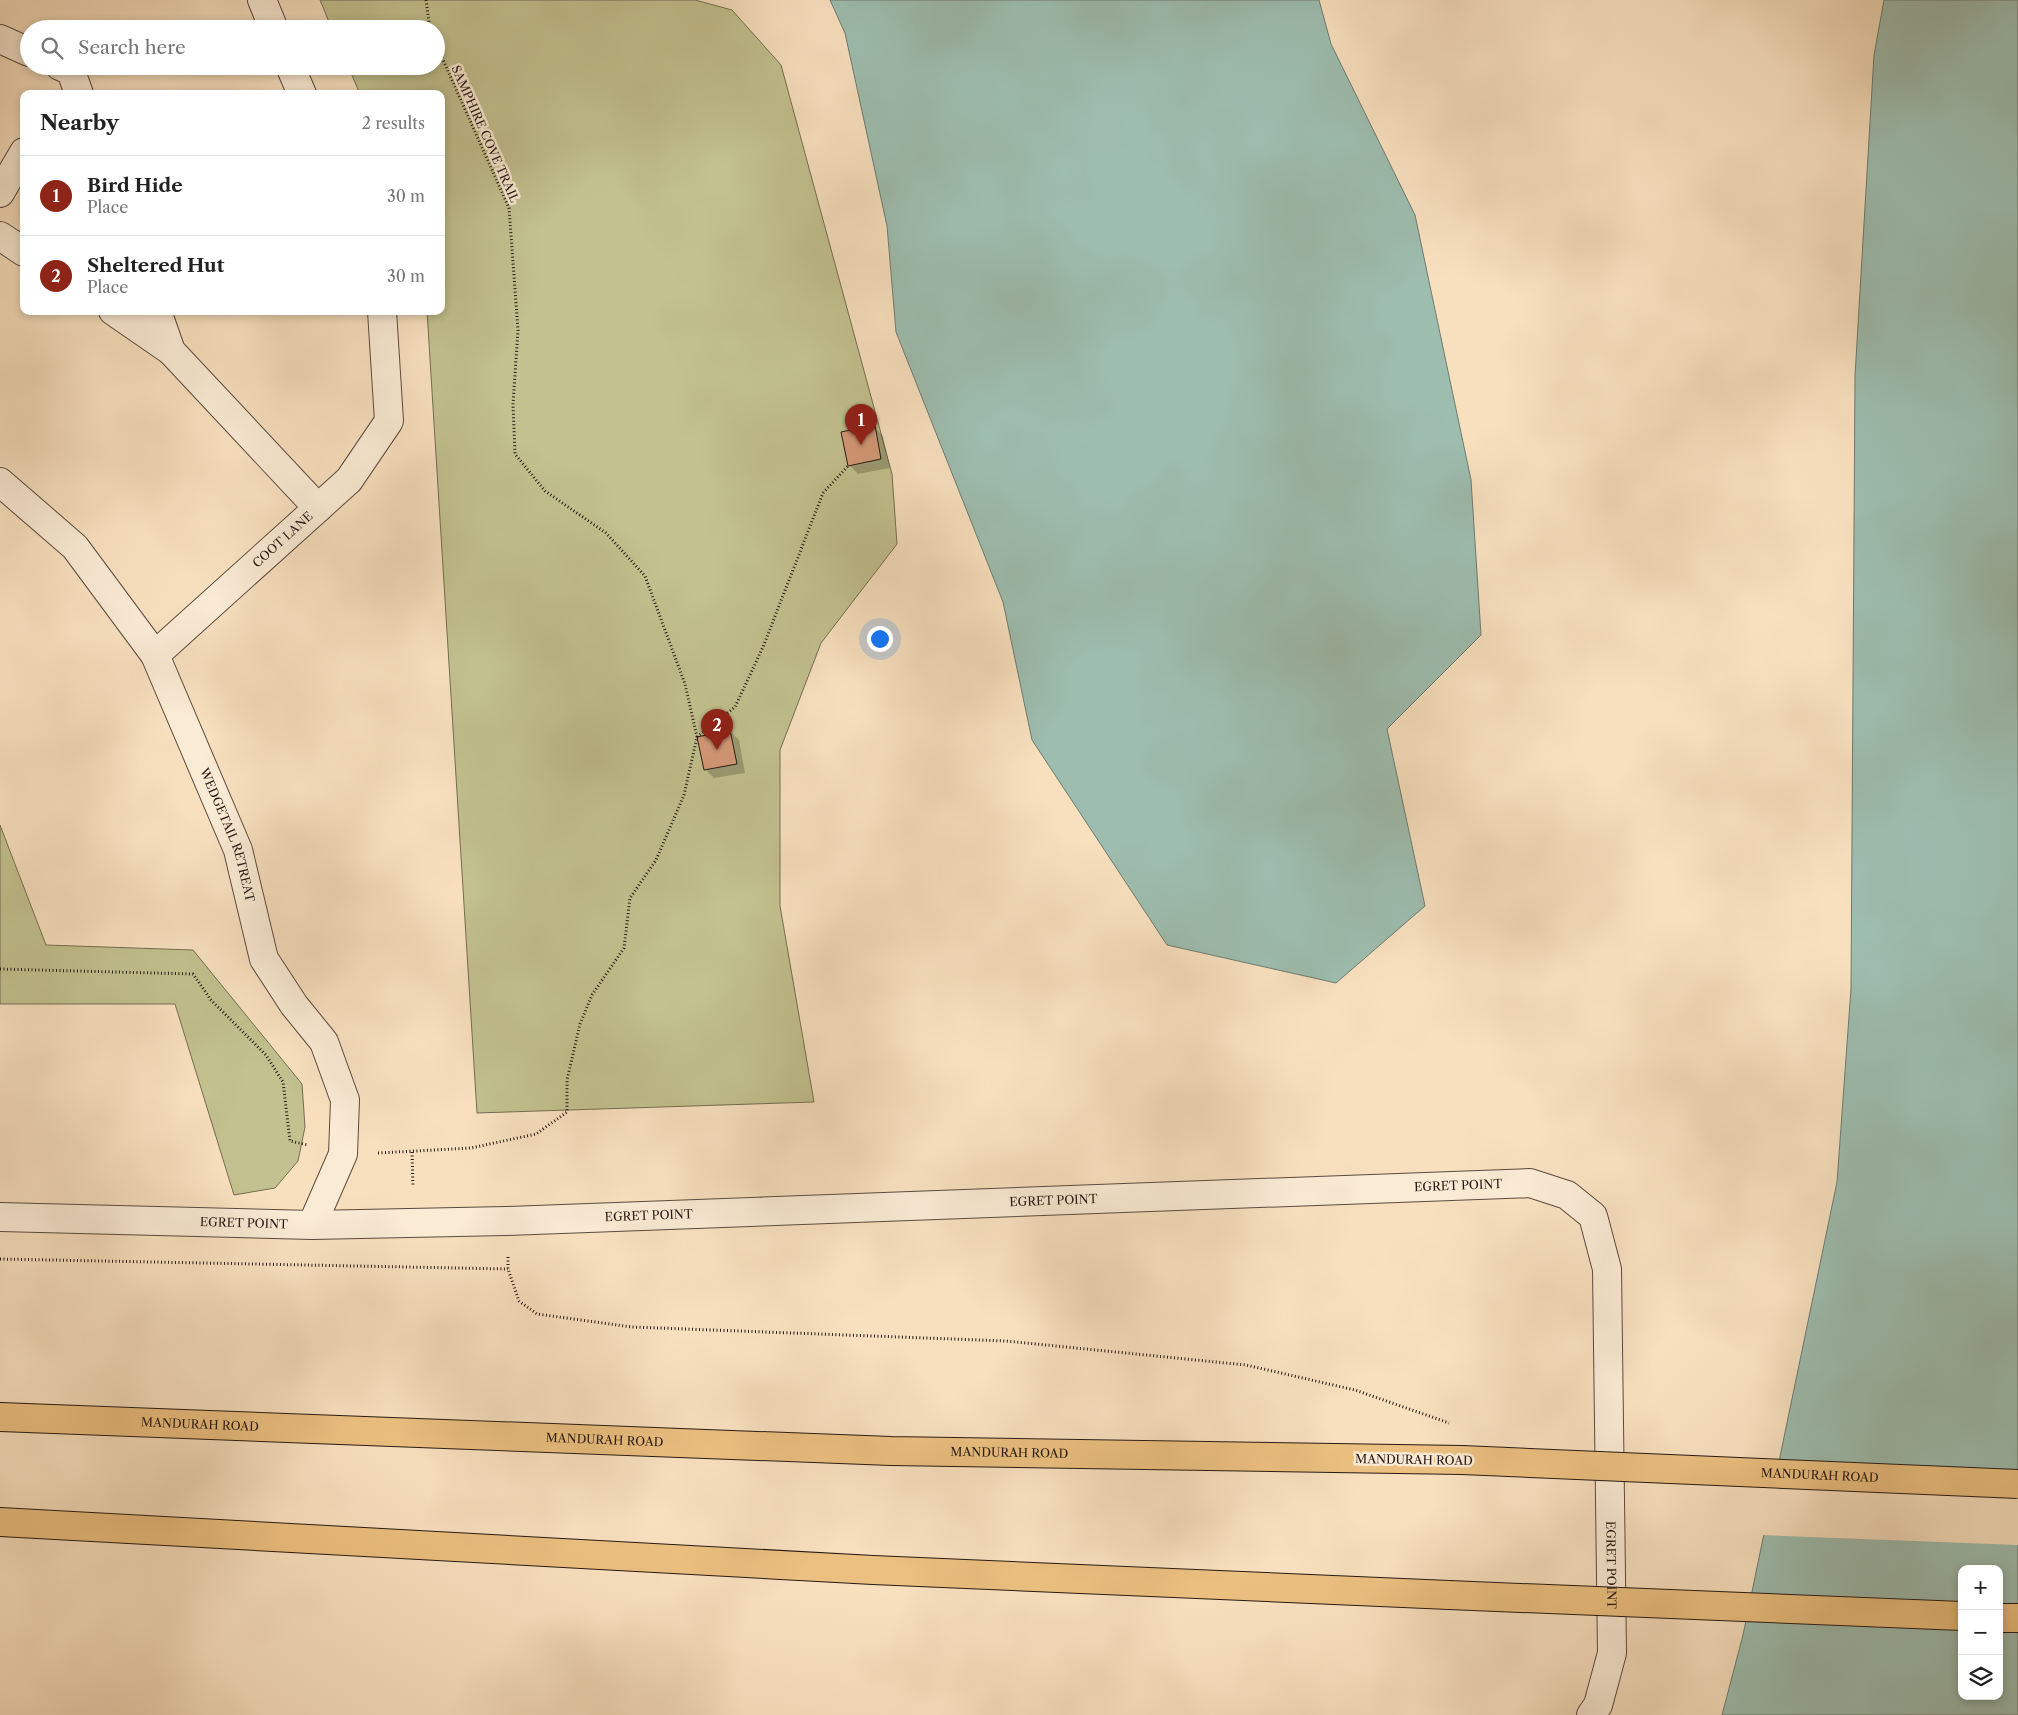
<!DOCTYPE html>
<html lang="en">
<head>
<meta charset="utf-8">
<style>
	body { margin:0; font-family:"Libre Caslon Text",serif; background:#f6f6f6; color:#222 }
	.controls { position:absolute; right:15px; bottom:15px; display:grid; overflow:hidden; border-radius:10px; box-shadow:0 2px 8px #0003 }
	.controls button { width:45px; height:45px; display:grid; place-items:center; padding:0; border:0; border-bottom:1px solid #e0e0e0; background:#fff; color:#222; font:25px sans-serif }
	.you { position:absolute; left:879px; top:638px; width:18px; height:18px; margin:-12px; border:4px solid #fff; border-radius:50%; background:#1a73e8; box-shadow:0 0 0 8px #1a73e833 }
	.badge { display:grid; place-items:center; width:32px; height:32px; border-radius:50%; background:#8f2418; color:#fff; font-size:16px; font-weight:700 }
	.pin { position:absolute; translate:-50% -41px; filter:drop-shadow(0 1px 2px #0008) }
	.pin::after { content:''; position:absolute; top:26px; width:18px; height:15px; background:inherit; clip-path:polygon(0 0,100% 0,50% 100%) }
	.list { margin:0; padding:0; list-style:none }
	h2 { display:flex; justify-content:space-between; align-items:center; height:65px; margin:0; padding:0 20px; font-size:21px }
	h2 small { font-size:16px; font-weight:400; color:#767676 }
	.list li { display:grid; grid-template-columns:32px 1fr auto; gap:15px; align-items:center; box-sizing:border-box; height:80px; padding:0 20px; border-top:1px solid #e0e0e0 }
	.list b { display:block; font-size:19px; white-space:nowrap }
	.list p { margin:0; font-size:16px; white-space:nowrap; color:#767676 }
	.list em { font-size:16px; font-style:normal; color:#767676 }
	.icon { flex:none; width:28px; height:28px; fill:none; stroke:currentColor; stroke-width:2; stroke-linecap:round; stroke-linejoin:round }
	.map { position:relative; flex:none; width:2018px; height:1715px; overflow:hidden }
	.search { position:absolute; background:#fff; box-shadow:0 2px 8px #0003; left:20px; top:20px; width:425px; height:55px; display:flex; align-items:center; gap:12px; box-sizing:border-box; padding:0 18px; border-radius:28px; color:#767676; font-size:19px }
	.panel { position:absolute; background:#fff; box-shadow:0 2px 8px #0003; left:20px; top:90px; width:425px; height:225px; border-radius:10px }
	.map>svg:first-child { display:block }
	.green { fill:#c2c18f; stroke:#746d52 }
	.water { fill:#9dbdaf; stroke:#6d7b71; fill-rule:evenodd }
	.pier { fill:#f8e0bf }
	.shadow { fill:#0003 }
	.building { fill:#d59977; stroke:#261914 }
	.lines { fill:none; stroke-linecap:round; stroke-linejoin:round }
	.street-casing { stroke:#5a4b3f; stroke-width:30 }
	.highway-casing { stroke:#261914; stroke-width:30 }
	.path { stroke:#261914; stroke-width:3; stroke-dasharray:1 2.5; stroke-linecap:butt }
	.street { stroke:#faebd5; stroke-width:28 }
	.highway { stroke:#ecc080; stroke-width:28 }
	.highway-bridge-casing { stroke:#261914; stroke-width:30; stroke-linecap:butt }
	.highway-bridge { stroke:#ecc080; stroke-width:28 }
	.labels { text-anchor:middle; stroke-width:5; stroke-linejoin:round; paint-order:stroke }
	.street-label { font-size:12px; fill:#261914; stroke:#faebd5 }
</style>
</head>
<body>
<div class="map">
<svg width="2018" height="1715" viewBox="0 0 2018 1715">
	<rect width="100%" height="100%" fill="#f8e0bf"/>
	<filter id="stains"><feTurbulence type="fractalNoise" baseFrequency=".004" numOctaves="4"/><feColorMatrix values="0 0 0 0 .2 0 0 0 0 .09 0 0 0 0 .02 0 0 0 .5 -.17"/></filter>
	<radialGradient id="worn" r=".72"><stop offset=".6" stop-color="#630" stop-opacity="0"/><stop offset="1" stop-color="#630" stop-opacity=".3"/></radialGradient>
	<g class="green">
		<path d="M320,0H695L732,10L781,65L892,474L897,544L821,643L780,750V906L814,1102L477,1113L427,311H441V94H360L348,66H436V29H332Z"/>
		<path d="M0,825L46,945L193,950L302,1084L305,1127L298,1161L275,1188L234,1195L175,1004H0Z"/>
	</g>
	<g class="water">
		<path d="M830,0H1319L1331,44L1415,215L1471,480L1481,635L1387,729L1425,906L1336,983L1167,945L1032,740L1003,602L896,332L887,226L845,33Z"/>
		<path d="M1884,0H2018V1715H1722L1743,1635L1837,1182L1851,989L1855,376L1874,55ZM1962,1569H1999V1696H1962Z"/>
	</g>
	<path class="pier" d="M1776,1462L2018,1472V1545L1761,1535Z"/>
	<g class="shadow">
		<path d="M874,427L883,436L890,468L858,474L849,465Z"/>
		<path d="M730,731L739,740L745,773L714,778L705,769Z"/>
	</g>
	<g class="building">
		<path d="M875,425L881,459L848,466L841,432Z"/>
		<path d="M730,730L737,764L704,770L697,737Z"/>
	</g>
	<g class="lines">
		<defs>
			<g id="street">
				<path d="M262,0L274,29"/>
				<path d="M0,39L29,52"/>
				<path d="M60,66L71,71L79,94"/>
				<path d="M290,66L302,94"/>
				<path d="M0,193L24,152"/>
				<path d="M0,236L24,252"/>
				<path d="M113,311L171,351"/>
				<path id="s1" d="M0,482L75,547L155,655L238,850L264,959L294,1005L324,1042L345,1100L343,1154L312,1225"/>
				<path d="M318,508L349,480L389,421L382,311"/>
				<path id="s2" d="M155,655L318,508L171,351L157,311"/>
				<path id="s3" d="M0,1217L312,1225L506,1221L1530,1183L1567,1195L1593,1216L1607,1269L1612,1653L1598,1705L1591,1715"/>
			</g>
			<g id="highway">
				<path id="s4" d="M0,1417L891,1451L1462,1460"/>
				<path d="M0,1522L873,1570L1449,1595"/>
				<path d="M1999,1618H2018"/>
			</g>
		</defs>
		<use href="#street" class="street-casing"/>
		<use href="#highway" class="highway-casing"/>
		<g class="path">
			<path d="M426,0L430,29"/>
			<path d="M697,737L735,707L763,647L823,493L848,466"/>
			<path d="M0,969L193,974L211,1000L266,1055L283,1082L290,1141L308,1145"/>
			<path d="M412,1152L413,1187"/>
			<path d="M378,1153L471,1148L536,1134L567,1112V1080L580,1024L592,995L624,948L630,898L656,860L684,795L697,737L685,684L645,576L606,533L545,491L515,454L513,404L518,330L509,208L436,44"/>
			<path d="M508,1257V1269L519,1301L537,1314L632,1327L1006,1341L1246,1365L1355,1390L1449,1423"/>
			<path d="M0,1259L508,1269"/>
		</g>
		<use href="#street" class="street"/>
		<use href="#highway" class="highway"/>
		<defs>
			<g id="highway-bridge">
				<path id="s5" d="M1462,1460L2018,1484"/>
				<path d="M1449,1595L1962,1616"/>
			</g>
		</defs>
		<use href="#highway-bridge" class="highway-bridge-casing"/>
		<use href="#highway-bridge" class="highway-bridge"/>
	</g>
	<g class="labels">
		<g class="street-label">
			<text transform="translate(485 134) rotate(66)" y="4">SAMPHIRE COVE TRAIL</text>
			<text dy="4" stroke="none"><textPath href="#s2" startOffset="172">COOT LANE</textPath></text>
			<text dy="4" stroke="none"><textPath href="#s1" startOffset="428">WEDGETAIL RETREAT</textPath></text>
			<text dy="4" stroke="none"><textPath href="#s3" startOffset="1459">EGRET POINT</textPath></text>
			<text dy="4" stroke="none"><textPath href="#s3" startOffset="1054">EGRET POINT</textPath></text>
			<text dy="4" stroke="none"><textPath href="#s3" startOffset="649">EGRET POINT</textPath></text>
			<text dy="4" stroke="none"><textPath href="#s3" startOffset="244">EGRET POINT</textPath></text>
			<text dy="4" stroke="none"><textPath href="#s4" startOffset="200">MANDURAH ROAD</textPath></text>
			<text dy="4" stroke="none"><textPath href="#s4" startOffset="605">MANDURAH ROAD</textPath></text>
			<text dy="4" stroke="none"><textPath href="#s4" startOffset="1010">MANDURAH ROAD</textPath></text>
			<text transform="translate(1414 1460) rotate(1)" y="4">MANDURAH ROAD</text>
			<text dy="4" stroke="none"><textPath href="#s5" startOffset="358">MANDURAH ROAD</textPath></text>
			<text dy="4" stroke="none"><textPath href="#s3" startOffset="1954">EGRET POINT</textPath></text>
		</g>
	</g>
	<rect width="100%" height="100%" filter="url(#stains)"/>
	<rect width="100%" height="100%" fill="url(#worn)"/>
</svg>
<div class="controls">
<button>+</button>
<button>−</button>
<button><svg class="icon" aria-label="layers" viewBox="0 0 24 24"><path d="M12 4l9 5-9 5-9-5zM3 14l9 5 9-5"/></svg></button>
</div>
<div class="you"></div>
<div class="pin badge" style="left:861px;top:445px">1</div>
<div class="pin badge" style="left:717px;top:750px">2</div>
<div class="search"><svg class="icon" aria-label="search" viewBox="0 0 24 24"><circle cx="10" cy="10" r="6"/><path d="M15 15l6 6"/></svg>Search here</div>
<section class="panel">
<h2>Nearby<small>2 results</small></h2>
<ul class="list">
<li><span class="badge">1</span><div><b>Bird Hide</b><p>Place</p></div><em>30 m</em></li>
<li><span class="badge">2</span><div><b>Sheltered Hut</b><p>Place</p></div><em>30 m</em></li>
</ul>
</section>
</div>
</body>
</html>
